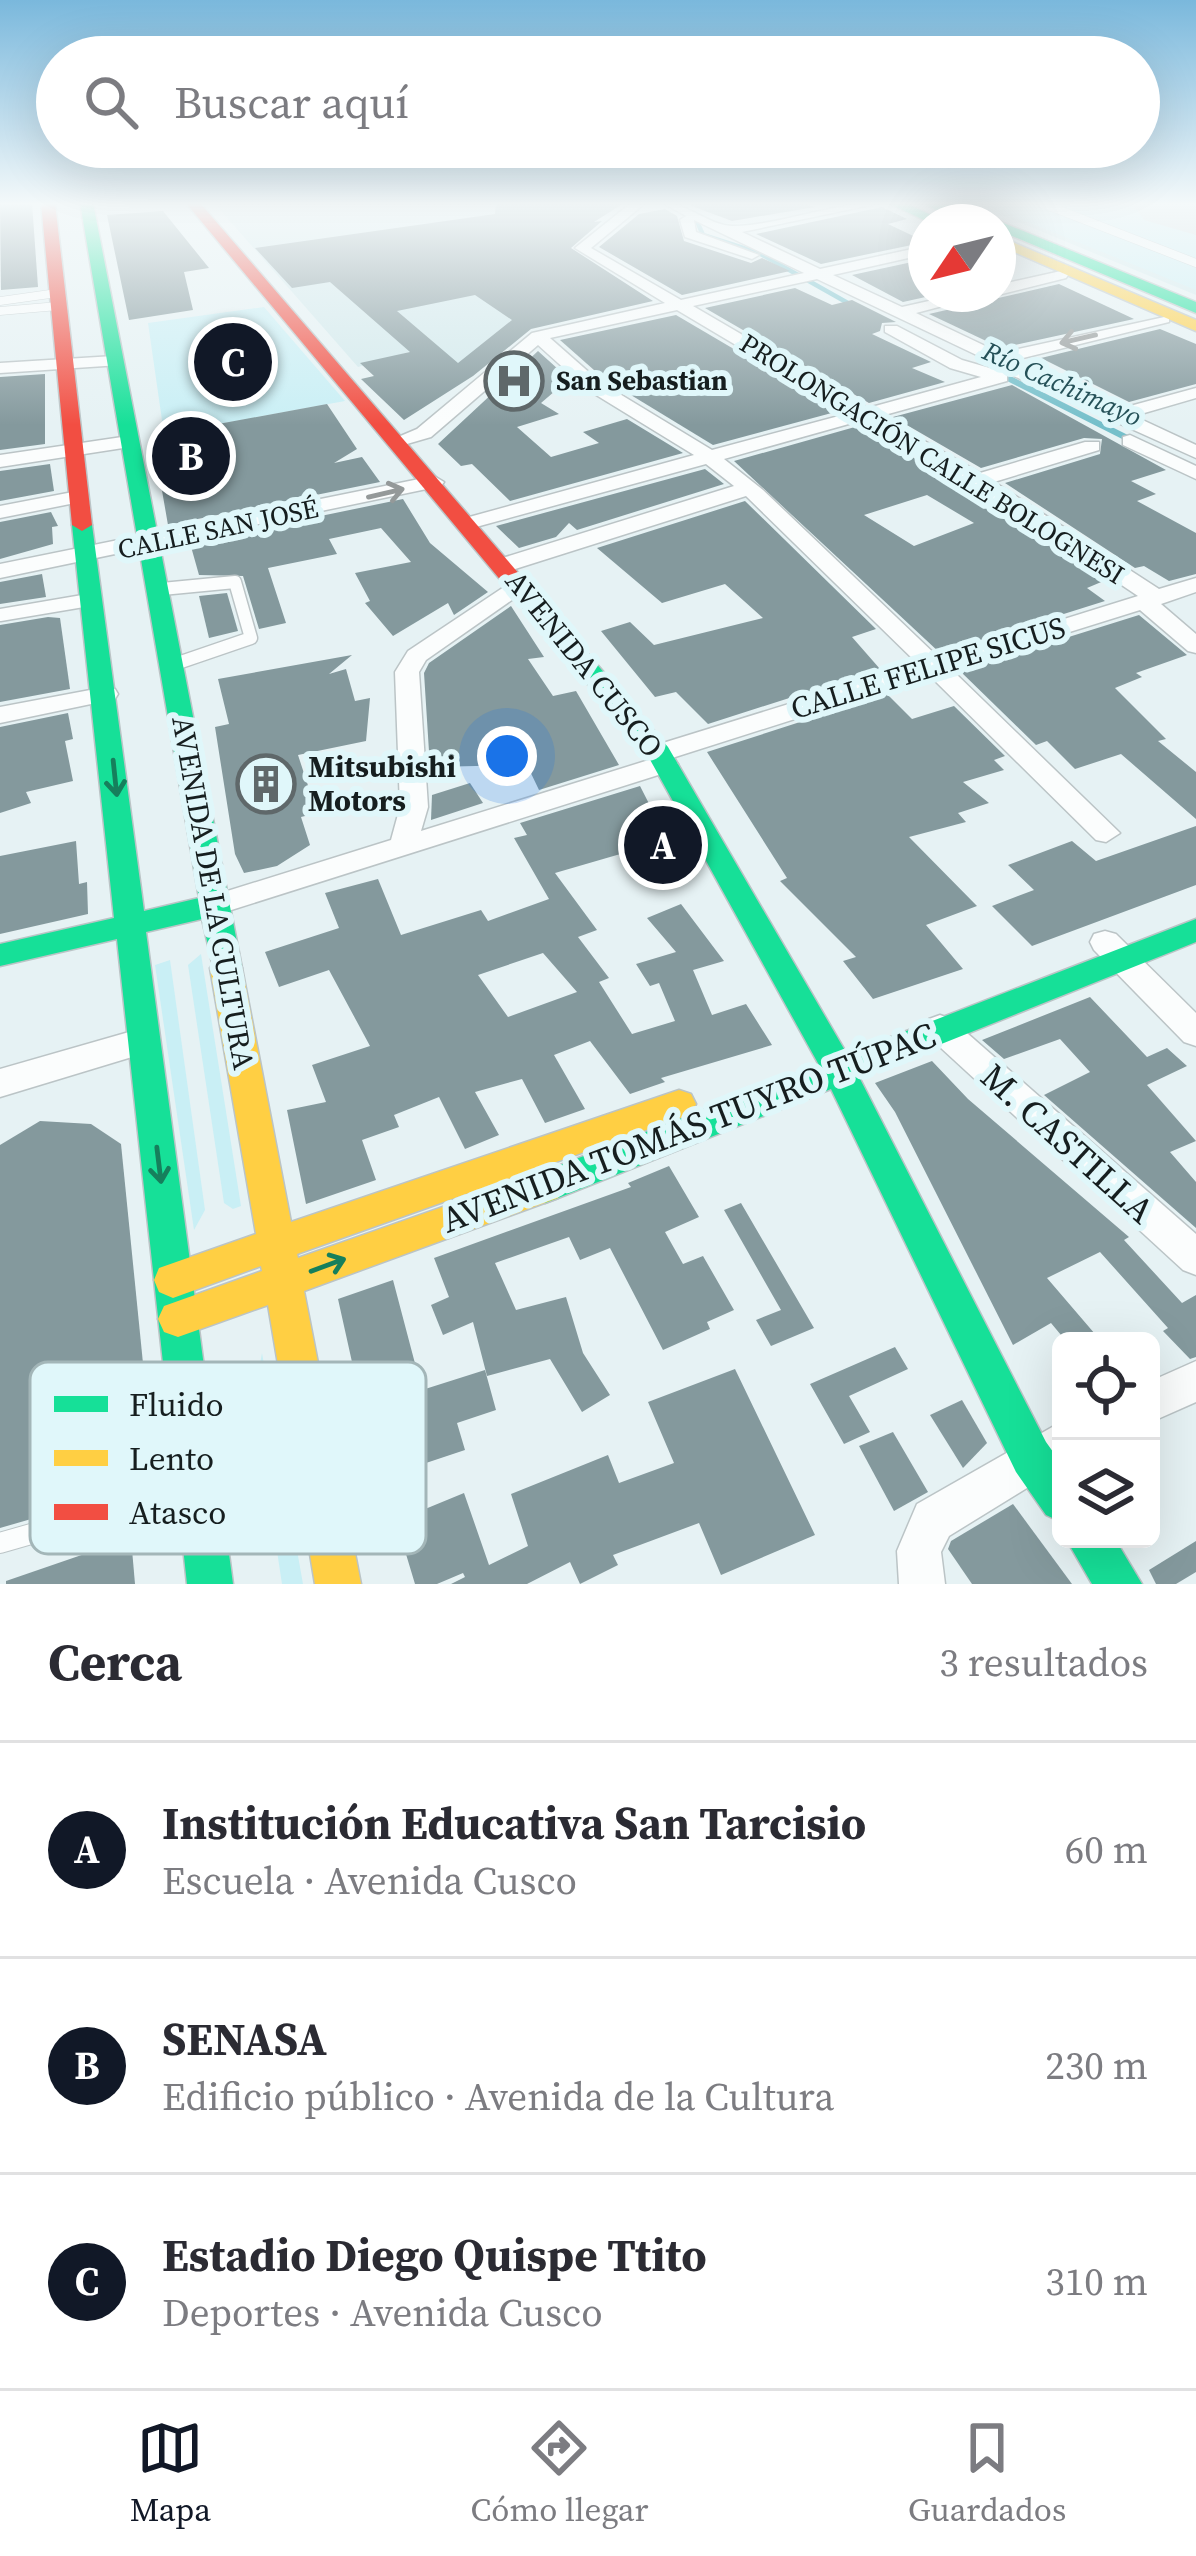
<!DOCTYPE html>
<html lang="es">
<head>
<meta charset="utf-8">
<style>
	body { margin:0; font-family:"Source Serif 4",serif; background:#f7f7f7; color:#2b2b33 }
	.controls { position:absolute; right:36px; bottom:36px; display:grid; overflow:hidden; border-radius:18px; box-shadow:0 12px 48px #0002 }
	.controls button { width:108px; height:108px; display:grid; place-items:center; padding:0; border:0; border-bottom:3px solid #e1e1e2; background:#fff; color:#2b2b33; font:60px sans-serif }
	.compass { position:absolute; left:908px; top:204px; width:108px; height:108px; border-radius:50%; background:#fff; box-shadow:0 12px 48px #0002; rotate:235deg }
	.you { position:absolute; left:507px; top:756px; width:42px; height:42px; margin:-30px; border:9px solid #fff; border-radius:50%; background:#1a73e8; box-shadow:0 0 0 18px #1a73e833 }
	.badge { display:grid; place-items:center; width:78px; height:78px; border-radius:50%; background:#111827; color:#fff; font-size:39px; font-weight:700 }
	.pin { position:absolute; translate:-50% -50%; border:6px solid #fff; box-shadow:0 3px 12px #0006 }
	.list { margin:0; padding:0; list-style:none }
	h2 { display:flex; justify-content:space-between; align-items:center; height:156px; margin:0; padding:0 48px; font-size:51px }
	h2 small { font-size:39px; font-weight:400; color:#7c7c81 }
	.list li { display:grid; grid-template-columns:78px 1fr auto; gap:36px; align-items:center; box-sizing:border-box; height:216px; padding:0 48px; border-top:3px solid #e1e1e2 }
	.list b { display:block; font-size:45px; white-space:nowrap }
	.list p { margin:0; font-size:39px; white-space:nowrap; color:#7c7c81 }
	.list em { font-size:39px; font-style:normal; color:#7c7c81 }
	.icon { flex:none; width:66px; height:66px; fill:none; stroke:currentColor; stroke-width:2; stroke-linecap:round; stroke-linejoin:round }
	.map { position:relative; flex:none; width:1196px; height:1584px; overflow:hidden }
	.search { position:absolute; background:#fff; box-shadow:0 12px 48px #0002; left:36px; right:36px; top:36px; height:132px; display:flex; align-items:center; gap:30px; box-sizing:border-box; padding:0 42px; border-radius:66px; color:#7c7c81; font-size:45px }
	.sheet { height:804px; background:#fff }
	nav { display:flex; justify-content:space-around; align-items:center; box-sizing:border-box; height:168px; border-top:3px solid #e1e1e2; background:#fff; font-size:33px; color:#7c7c81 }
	nav a { display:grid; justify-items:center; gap:6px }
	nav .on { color:#111827 }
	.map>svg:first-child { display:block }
	.built { fill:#d2e9ec }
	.green { fill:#c9eff5 }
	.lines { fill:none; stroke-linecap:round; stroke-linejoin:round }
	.stream-far1 { stroke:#75bfca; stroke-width:4.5 }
	.stream { stroke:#75bfca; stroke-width:6 }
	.runway { fill:#d1d8da; fill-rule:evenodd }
	.building { fill:#84999d; fill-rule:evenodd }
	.lane-far2-casing { stroke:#bbc4c6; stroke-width:9 }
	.lane-far1-casing { stroke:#bbc4c6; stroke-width:15 }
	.lane-casing { stroke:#bbc4c6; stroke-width:22 }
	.street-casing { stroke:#bbc4c6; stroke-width:3 }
	.fast-casing { stroke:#bbc4c6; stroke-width:3 }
	.slow-casing { stroke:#bbc4c6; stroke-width:3 }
	.jam-casing { stroke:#bbc4c6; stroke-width:3 }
	.lane-far2 { stroke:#fbfdfd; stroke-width:8 }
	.lane-far1 { stroke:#fbfdfd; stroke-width:12 }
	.lane { stroke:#fbfdfd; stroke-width:20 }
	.street { fill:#fbfdfd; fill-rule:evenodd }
	.fast { fill:#16e098; fill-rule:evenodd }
	.slow { fill:#ffcf43; fill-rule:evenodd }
	.jam { fill:#f24e42; fill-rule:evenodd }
	.oneway { stroke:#949999 }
	.oneway2 { stroke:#167f5c }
	.labels { text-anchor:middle; stroke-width:12; stroke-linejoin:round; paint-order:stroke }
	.far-poi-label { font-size:27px; font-weight:bold; fill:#161e1f; stroke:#e0f7fa; text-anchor:start }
	.far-water-label { font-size:27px; font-style:italic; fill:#255158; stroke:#e0f7fa }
	.far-street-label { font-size:27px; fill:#161e1f; stroke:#e0f7fa }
	.street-label { font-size:30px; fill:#161e1f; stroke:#e0f7fa }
	.poi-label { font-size:30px; font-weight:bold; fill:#161e1f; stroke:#e0f7fa; text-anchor:start }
	.near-street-label { font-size:36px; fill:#161e1f; stroke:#e0f7fa }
	.key { fill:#e0f7fa; stroke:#a3b6b8; stroke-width:3 }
	.key-label { font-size:33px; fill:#161e1f }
</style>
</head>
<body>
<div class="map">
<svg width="1196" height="1584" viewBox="0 0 1196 1584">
	<rect width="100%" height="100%" fill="#e6f2f4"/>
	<g class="built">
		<path d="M214,203H523L512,212L519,336L451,380L409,352L358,367Z"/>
		<path d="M972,203H1196V295L1096,254Z"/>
	</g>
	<g class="green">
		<path d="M981,203H1118L1196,232V290Z"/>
		<path d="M264,307L345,401L164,434L148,323Z"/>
		<path d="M201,954L241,1206L233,1209L224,1203L188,965Z"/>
		<path d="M170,960L205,1210L194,1230L155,965Z"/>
		<path d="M262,1353L303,1584H282L250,1373L260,1364Z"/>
	</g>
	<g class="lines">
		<path class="stream-far1" d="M696,219L703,235L759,253L855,307"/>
		<path class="stream" d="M998,373L1129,439"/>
		<path class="runway" d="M1132,203H1196V235L1144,220Z"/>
	</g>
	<g class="building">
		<path d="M0,203H32L38,287L1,290Z"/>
		<path d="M496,203H624L594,222L602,221L571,248L653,301L531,329L473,376L404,420L361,379L374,376L360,363L410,352L330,282L292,288L255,248L495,214ZM475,295L512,320L458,363L397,311Z"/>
		<path d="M699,203H804L815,207L732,221L689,205Z"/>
		<path d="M882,207L907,219L888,224L926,242L821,264L756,234Z"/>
		<path d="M665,209L677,216L684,241L751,263L762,258L790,271L682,295L599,247L639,214Z"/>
		<path d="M163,211L209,268L184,272L193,310L129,320L107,215Z"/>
		<path d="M926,259V269L910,273L926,280V294H939L903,302L852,275Z"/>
		<path d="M1059,284L1134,319L1001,348L929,314Z"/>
		<path d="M795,288L832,305L852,300L896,322L882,323L880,331L872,334L931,362L912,368L945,382L869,403L705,308Z"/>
		<path d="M676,315L839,411L713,445L603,378L560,340Z"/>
		<path d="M1160,329L1196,344V384L1129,402L1041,358Z"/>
		<path d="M538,351L569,379L541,403L559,414L517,427L551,457L599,443L583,432L627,419L683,453L510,501L472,464L461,466L438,444Z"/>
		<path d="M45,374V444L0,450V377Z"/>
		<path d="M1012,385L1166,470L1131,481L1156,494L1137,501L1196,533V574L1169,581L1144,566L1135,568L1005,483L1100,454L1102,439L1084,438L981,468L893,417Z"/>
		<path d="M327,404L357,449L334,463L362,457L380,482L168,525L160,479L174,476L164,434Z"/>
		<path d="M862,425L1106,580L1087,588L1105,601L940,653L734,461ZM927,495L974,523L914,546L864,515Z"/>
		<path d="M50,464L54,491L0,501V471Z"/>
		<path d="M705,469L724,484L577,530L569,523L556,537L519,548L496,526Z"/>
		<path d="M403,499L430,543L488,592L454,615L448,603L393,636L365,603L370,601L355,573L411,562L381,528L329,539L337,554L268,568L286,623L259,629L243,576L199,575L190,543Z"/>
		<path d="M745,501L876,629L852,637L880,669L708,724L676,692L655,697L601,631L630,622L654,645L763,618L725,584L662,603L597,548Z"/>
		<path d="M51,512L58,526L52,527L53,544L0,559V522Z"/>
		<path d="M42,574L46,597L0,604V582Z"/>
		<path d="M227,593L238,631L209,638L199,596Z"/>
		<path d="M511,606L544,657L528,659L553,696L576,691L619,765L539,790L527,765L430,767L424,673L429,663Z"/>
		<path d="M1139,615L1187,655L1136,673L1142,677L1115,688L1166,739L1158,741L1196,772V819L1121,754L1075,769L1047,741L1036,745L960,671Z"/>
		<path d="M48,617L60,618L70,689L0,702V625Z"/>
		<path d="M352,655L329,674L346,669L355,701L370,698L366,741L298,755L317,813L301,817L310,845L277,866L244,873L235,854L215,727L229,724L218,679Z"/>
		<path d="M887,694L912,719L954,706L1005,756L994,760L1004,770L963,782L989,803L958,813L966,822L909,837L977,906L926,925L963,969L873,999L843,961L856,957L780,881L787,878L707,752Z"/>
		<path d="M68,713L73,739L65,741L73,781L26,792L31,803L0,813V727Z"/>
		<path d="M470,783L483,803L431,820L432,795Z"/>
		<path d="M640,786L667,839L638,843L641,848L555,873L597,930L578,937L609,978L599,982L632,1034L675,1021L659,983L650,986L636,964L676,952L647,918L681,904L724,961L693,970L712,1015L746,1004L772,1045L661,1078L665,1082L630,1094L590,1041L554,1055L585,1109L545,1123L522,1079L475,1092L499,1135L465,1149L439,1097L394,1115L399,1127L362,1140L376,1180L306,1204L287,1110L326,1102L312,1065L370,1046L329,970L279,987L265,952L339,928L325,893L378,879L401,935L481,910L488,921L549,899L514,838L527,835L520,823ZM543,953L577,992L508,1017L478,975Z"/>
		<path d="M1196,826V885L1032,946L992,906L1034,890L1008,865L1072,841L1096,861Z"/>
		<path d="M76,841L79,884L87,882L88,914L0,934V856Z"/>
		<path d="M1090,997L1147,1057L1167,1048L1187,1066L1147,1085L1196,1141L1170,1152L1196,1182V1228L1044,1095L1090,1072L1060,1039L1004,1059L982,1040Z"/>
		<path d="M932,1061L968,1099L1129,1237L1124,1240L1182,1303L1196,1295V1357L1190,1359L1163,1331L1168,1328L1100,1252L1047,1278L1101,1341H1066L1051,1323L1013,1345L895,1112L875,1083Z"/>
		<path d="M40,1121L91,1124L121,1144L152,1453L130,1478L90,1502L0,1528V1145Z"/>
		<path d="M669,1166L699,1217L665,1232L683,1264L703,1256L734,1310L707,1322L710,1329L663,1350L610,1248L580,1260L569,1237L495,1263L516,1310L566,1297L583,1353L610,1395L582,1412L550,1359L487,1376L473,1322L443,1335L431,1305L449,1297L434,1258L631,1187L628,1183Z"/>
		<path d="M741,1203L814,1328L771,1346L756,1320L781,1310L724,1210Z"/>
		<path d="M393,1280L422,1390L485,1370L496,1410L457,1423L465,1450L378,1479L338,1299Z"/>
		<path d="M895,1347L908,1369L849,1396L870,1432L844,1444L810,1384Z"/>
		<path d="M735,1369L815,1535L721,1575L699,1523L613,1555L618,1565L580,1584L570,1562L527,1584H451L465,1577L463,1573L437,1584H415L396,1521L464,1493L489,1565L528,1546L511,1494L608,1455L619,1483L674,1463L648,1402Z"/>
		<path d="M962,1400L987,1443L963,1468L930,1415Z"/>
		<path d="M893,1432L928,1492L894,1511L859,1446Z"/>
		<path d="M1013,1504L1072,1584H972L948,1549L951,1541Z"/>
		<path d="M131,1538L135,1584H6V1581Z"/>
		<path d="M1196,1541V1572L1176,1584H1156L1149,1570Z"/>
	</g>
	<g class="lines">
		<defs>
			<g id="lane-far2">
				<path d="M1041,203L1196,263"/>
				<path d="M0,301L57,293"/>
				<path d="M0,311L58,306"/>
			</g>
			<g id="lane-far1">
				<path d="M162,589L235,582L251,638L175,664"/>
				<path d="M0,615L89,600"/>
			</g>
			<path id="lane" d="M0,1543L156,1498L173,1485"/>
			<g id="street">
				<path d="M631,203L643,205L591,248L681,300L804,273L694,220L696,232L759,255L752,259L685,237L680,220L686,216L663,203C688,203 708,225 732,226C777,226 830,203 880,203L742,232L820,269L926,246V254L833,275L902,307L960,294H988L916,313L1000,353L1169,316V322L1015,360L1119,409L1196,388V398L1134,416L1196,445V458L987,364L985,359L817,279L693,306L868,408L981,377L950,368L885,332V326H897L962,360L1007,373V381L881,416L980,473L1085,442H1099V450L994,482L1159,589L1196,578V592L1161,604L1196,634V653L1188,651L1140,610L951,669L1120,833L1106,842L1096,840L930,676L672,758L678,764L674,770L225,912H205L200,905L205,898L391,840L400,807L395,672L408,651L513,581H529L532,586L426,660L419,672L428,807L421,831L652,759L646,753L650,747L918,664L746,496L512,570H496V560L734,486L706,464L476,527H462V519L694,455L588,390L538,345L431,437L400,446L391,440L417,429L532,333L665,303L575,248ZM677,310L850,413L712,450L600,382L550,338ZM863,420L971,484L1138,596L939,658L763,490L724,459Z"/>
				<path d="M1061,271L1068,275L1066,278L998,295L996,294L998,285Z"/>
				<path d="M114,356L120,357V365L0,373V363Z"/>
				<path d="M1130,435L1196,466V479L1123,445V437Z"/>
				<path d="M129,436L136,438V446L0,467V455Z"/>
				<path d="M434,476L444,482L441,486L0,578V564Z"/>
				<path d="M78,491L88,497L85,501L0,518V506Z"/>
				<path d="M106,687L115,689L118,694L115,699L0,723V707Z"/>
				<path d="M1105,931L1116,934L1196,1013V1046L1184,1042L1094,950L1090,942L1094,934Z"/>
				<path d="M940,1015L951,1019L1196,1234V1275L1183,1270L929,1037L924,1028L929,1019Z"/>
				<path d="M143,1028L155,1032L159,1041L155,1050L0,1097V1069Z"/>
				<path d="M1196,1361V1402L1151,1422V1381Z"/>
				<path d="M1061,1422V1467L949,1536L941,1552L945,1584H899L897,1551L917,1504Z"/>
			</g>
			<g id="fast">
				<path d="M80,203H93L242,968L237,976L226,980L215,976L202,919L146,932L233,1584H187L117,939L0,966V944L114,918L72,525L75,521L82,519L92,525L144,911L199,898Z"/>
				<path d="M888,203H906L946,222H928Z"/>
				<path d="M922,203H955L1196,302V313L998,230V222H962Z"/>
				<path d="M531,595L539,597L668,747L847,1054L1196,919V942L859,1077L1046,1442L1061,1463V1522L1046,1515L1016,1472L831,1089L558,1198L545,1203L532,1198L527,1187L532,1176L819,1065L648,756L523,607L520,602Z"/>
				<path d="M1066,1539H1115L1142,1584H1092Z"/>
			</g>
			<g id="slow">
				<path d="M998,236L1196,320V331L998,245Z"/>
				<path d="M226,956L237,960L242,968L291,1222L679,1090L691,1094L696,1104L691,1114L297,1254L298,1258L545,1171L558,1176L563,1187L558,1198L304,1291L361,1584H315L268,1305L178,1337L164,1332L158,1319L164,1306L262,1271L261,1266L173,1298L159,1292L154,1280L159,1268L256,1234L210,968L215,960Z"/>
			</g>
			<g id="jam">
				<path d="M41,203H55L92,525L82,531L72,525Z"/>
				<path d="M186,203H200L539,597V607H523Z"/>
			</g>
		</defs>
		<use href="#lane-far2" class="lane-far2-casing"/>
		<use href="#lane-far1" class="lane-far1-casing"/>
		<use href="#lane" class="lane-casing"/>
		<use href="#street" class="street-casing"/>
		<use href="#fast" class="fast-casing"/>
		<use href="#slow" class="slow-casing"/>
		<use href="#jam" class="jam-casing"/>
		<use href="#lane-far2" class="lane-far2"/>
		<use href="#lane-far1" class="lane-far1"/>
		<use href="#lane" class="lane"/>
		<use href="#street" class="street"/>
		<use href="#fast" class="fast"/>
		<use href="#slow" class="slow"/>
		<use href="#jam" class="jam"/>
	</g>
	<defs><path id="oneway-shaft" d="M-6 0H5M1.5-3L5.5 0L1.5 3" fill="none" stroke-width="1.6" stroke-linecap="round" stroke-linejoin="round" transform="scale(3)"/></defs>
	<g class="oneway">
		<use href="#oneway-shaft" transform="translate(1078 339) rotate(167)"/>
		<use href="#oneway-shaft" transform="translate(386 493) rotate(-13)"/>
	</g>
	<g class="oneway2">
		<use href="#oneway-shaft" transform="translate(115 778) rotate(84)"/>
		<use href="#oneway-shaft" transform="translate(159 1165) rotate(83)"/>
		<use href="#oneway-shaft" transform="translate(328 1265) rotate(-20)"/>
	</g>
	<linearGradient id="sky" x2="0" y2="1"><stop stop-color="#7ab8dc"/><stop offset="0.48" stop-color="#f4f9fa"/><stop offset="1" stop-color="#f4f9fa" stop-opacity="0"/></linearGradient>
	<rect width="1196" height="425" fill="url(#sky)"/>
	<defs>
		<symbol id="hospital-ring" viewBox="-11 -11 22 22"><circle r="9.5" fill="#e0f7fa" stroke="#5f686a" stroke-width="1.5"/><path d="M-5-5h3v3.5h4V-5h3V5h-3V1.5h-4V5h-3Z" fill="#5f686a"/></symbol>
		<symbol id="building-ring" viewBox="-11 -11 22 22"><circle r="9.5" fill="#e0f7fa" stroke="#5f686a" stroke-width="1.5"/><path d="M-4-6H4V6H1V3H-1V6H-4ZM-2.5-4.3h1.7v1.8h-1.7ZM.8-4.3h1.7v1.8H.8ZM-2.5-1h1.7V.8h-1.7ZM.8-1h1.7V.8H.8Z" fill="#5f686a"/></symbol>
	</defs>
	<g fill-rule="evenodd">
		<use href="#hospital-ring" x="481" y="348" width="66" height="66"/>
		<use href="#building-ring" x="233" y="751" width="66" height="66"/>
	</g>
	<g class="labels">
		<g class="far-poi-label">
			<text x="556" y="390">San Sebastian</text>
		</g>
		<g class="far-water-label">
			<text transform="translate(1062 384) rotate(24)" y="9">Río Cachimayo</text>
		</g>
		<g class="far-street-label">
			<text transform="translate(932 459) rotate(32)" y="9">PROLONGACIÓN CALLE BOLOGNESI</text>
			<text transform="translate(218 529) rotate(-12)" y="9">CALLE SAN JOSÉ</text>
		</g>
		<g class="street-label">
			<text transform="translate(584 664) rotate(51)" y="10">AVENIDA CUSCO</text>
			<text transform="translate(928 668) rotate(-17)" y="10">CALLE FELIPE SICUS</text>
			<text transform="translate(213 893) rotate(80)" y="10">AVENIDA DE LA CULTURA</text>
		</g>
		<g class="poi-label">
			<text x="308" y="777">Mitsubishi<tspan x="308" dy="34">Motors</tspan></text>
		</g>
		<g class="near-street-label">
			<text transform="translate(688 1127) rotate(-21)" y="13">AVENIDA TOMÁS TUYRO TÚPAC</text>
			<text transform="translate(1068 1143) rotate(42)" y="13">M. CASTILLA</text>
		</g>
	</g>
	<rect x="30" y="1362" width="396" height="192" rx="18" class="key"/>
	<rect x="54" y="1396" width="54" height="16" fill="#16e098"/>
	<rect x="54" y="1450" width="54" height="16" fill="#ffcf43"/>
	<rect x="54" y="1504" width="54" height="16" fill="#f24e42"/>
	<g class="key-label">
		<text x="129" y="1416">Fluido</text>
		<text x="129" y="1470">Lento</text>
		<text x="129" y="1524">Atasco</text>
	</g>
</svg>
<div class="controls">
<button><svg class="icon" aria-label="locate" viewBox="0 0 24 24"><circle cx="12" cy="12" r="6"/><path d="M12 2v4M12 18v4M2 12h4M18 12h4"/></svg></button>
<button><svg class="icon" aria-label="layers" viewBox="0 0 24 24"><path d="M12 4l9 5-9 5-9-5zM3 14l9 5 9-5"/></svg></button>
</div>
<svg class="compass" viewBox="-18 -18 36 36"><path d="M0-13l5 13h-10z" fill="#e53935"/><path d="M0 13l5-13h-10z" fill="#7c7c81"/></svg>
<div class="you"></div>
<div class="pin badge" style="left:663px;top:845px">A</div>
<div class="pin badge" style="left:191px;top:456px">B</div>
<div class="pin badge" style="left:233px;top:362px">C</div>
<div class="search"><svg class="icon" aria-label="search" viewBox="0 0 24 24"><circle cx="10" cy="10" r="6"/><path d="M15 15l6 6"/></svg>Buscar aquí</div>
</div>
<section class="sheet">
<h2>Cerca<small>3 resultados</small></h2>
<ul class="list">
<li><span class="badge">A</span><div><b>Institución Educativa San Tarcisio</b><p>Escuela · Avenida Cusco</p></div><em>60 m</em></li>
<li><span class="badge">B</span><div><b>SENASA</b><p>Edificio público · Avenida de la Cultura</p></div><em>230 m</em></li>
<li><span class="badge">C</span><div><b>Estadio Diego Quispe Ttito</b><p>Deportes · Avenida Cusco</p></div><em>310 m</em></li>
</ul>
</section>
<nav>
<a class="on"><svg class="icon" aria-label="map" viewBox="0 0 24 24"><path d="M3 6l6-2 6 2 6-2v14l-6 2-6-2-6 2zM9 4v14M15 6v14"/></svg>Mapa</a>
<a><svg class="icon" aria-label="directions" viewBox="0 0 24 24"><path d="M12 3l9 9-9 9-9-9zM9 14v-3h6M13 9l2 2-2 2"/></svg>Cómo llegar</a>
<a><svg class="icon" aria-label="saved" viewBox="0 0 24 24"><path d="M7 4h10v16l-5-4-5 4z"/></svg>Guardados</a>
</nav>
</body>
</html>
